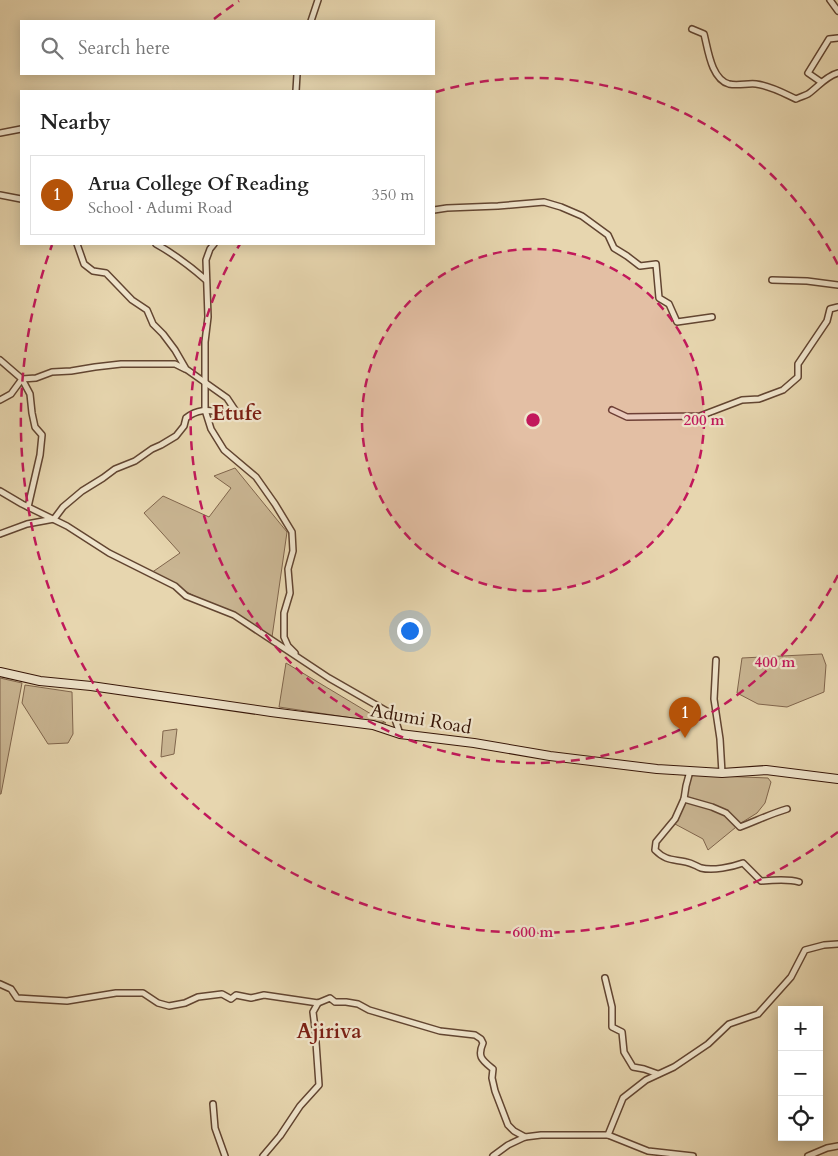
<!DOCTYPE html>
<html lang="en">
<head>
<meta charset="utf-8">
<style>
	body { margin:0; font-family:Cardo,serif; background:#f2f2f2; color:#222 }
	.controls { position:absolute; right:15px; bottom:15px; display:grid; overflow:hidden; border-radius:0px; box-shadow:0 2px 12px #0003 }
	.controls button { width:45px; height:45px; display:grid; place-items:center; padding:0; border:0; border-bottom:1px solid #e0e0e0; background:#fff; color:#222; font:25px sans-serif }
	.you { position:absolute; left:409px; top:630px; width:18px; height:18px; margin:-12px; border:4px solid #fff; border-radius:50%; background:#1a73e8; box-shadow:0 0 0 8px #1a73e833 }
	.badge { display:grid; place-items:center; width:32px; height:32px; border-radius:50%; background:#b45309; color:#fff; font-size:16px; font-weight:700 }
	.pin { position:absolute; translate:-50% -41px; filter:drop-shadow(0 1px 2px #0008) }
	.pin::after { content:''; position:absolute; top:26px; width:18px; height:15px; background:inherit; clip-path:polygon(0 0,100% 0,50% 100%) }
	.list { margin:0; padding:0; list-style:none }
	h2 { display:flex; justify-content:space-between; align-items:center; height:65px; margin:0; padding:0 20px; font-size:21px }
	h2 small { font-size:16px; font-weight:400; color:#767676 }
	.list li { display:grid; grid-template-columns:32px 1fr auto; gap:15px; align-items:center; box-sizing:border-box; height:80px; margin:0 10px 10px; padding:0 10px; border:1px solid #e0e0e0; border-radius:0px }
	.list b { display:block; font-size:19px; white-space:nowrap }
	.list p { margin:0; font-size:16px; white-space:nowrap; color:#767676 }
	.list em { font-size:16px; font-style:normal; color:#767676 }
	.icon { flex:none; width:28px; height:28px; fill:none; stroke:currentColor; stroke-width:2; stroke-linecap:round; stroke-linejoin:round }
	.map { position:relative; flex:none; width:838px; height:1156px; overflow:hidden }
	.search { position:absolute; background:#fff; box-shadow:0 2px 12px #0003; left:20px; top:20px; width:415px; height:55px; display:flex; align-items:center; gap:12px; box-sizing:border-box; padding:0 18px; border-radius:0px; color:#767676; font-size:19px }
	.panel { position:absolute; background:#fff; box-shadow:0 2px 12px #0003; left:20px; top:90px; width:415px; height:155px; border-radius:0px }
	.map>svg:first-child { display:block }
	.green { fill:#c9b592; stroke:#80654c }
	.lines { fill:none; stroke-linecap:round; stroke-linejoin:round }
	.minor-casing { stroke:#624531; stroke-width:8 }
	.secondary-casing { stroke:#361507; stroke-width:10 }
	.minor { stroke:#efe4cb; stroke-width:5 }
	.secondary { stroke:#efe4cb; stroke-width:8 }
	.ring { fill:none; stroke:#c2185b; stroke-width:2.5; stroke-dasharray:9 6 }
	.labels { text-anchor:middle; stroke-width:4.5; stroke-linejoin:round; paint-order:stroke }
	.street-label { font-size:19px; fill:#361507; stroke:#efe4cb }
	.quarter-label { font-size:21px; font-weight:bold; fill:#7a1f14; stroke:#efe4cb }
	.centre { fill:#c2185b; stroke:#efe4cb; stroke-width:2.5 }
	.ring-label { font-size:15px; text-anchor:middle; font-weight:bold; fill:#c2185b; stroke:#efe4cb; stroke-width:4.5; stroke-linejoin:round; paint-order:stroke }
</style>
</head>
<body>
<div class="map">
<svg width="838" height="1156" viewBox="0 0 838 1156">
	<rect width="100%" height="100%" fill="#e7d6af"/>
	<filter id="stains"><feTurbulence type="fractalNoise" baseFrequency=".004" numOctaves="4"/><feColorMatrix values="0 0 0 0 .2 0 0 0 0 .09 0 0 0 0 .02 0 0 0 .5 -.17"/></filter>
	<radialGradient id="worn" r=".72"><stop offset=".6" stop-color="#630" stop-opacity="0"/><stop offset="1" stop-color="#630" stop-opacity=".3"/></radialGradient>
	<g class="green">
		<path d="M235,468L287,532L272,637L151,573L180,553L144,513L163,496L209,517L231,488L214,476Z"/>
		<path d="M822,654L826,665L824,692L787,707L758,704L737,693L742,658Z"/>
		<path d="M286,663L386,723L279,707Z"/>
		<path d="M0,678L22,683L1,794H0Z"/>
		<path d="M25,685L72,692L73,734L68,743L48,744L22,703Z"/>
		<path d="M177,729L174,754L161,757L163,731Z"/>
		<path d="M693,775L768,778L771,782L765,803L757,813L741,823L708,850L703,839L675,824L674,818L684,805C684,794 682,781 693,775Z"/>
	</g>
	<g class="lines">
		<defs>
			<g id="minor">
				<path d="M830,0L838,11"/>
				<path d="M311,21L318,0"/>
				<path d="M692,29L704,34C708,49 711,79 729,84C738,86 748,83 756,84C771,86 783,93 796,99C800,97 804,96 808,94C818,87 826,76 838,73"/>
				<path d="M821,82L808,73L829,39L838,38"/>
				<path d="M296,91L297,74"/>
				<path d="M0,133L21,129"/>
				<path d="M0,195L21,199"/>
				<path d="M434,210L447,208L498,206L544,202L561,207L582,216L608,235L614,248L627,256L640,266L656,264L659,298L669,304L677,322L712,317"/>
				<path d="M156,244C174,254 190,266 206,280"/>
				<path d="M214,244L210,249L206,260L208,317L205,342V410L211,429L224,450L256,477L275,504L292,532L293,551L288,569L290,593L284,613V637L288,646L295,653"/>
				<path d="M772,280L807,281L838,285"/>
				<path d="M0,360L22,379L30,394L32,413L35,427L42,435L40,455L28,507"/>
				<path d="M0,400L11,394L22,379L36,378L52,372L71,371L95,367L121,364H175L185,369"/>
				<path d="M612,410L627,417L700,416L742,400L759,399L783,390L798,377V364L827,321L830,309L838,307"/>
				<path d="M0,491L22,504L67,526L109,553L175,586L186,596L234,615L329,678L390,713L395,719L400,734"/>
				<path d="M0,534L27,524L54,519L63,507L82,491L103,478L115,469L135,461L152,449L161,445L176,436L184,426L186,418C203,405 214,413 233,413L235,410L227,398L186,369L175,350L163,334L153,324L147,310L132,300L106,273L93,271L84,264L77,244"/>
				<path d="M716,660L714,699L720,739L722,773"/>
				<path d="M690,771L686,786L684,799L675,819L656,842L655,850C666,861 672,859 686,862C692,863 696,866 701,868C713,871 732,867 743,863L761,881C772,880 790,879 799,882"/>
				<path d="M684,799L712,807L726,813L740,827C756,821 770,814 787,809"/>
				<path d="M605,978L612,1007V1027L622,1032L624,1052L633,1067L644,1069L658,1074"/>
				<path d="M0,984L11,989L17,998L67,1001L116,993H143L158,1003L169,1006L185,1003L198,997L222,994L231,999L236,995L251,998L264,995L318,1003L330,998L335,1002H346L358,1004L369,1010L440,1031L475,1035L481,1039L483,1043C477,1057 482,1060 493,1069L492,1078L495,1091L508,1125L514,1131L525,1137"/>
				<path d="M213,1104L215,1128L225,1156"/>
				<path d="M608,1135L623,1098L646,1080L674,1067L708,1044L729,1024L758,1014L791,977L805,950L824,945L838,944"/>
				<path d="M263,1156L280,1136L300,1106L319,1085L315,1028L313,1012L318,1003"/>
				<path d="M493,1156L508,1145L525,1137L541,1135H608L648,1151L693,1156"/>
				<path d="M808,1156L827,1148L838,1146"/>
			</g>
			<path id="secondary" d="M0,672L40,681L91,686L271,712L373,725L400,734L474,743L550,756L657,769L722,773L766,770L838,779"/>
		</defs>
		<use href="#minor" class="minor-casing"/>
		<use href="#secondary" class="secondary-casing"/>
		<use href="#minor" class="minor"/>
		<use href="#secondary" class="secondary"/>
	</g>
	<circle cx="533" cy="420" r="171" fill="#c2185b" fill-opacity=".12"/>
	<g class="ring">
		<circle cx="533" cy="420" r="171"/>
		<path d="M838 575A342 342 0 1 1 240 244M436 92A342 342 0 0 1 838 265"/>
		<path d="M838 832A512 512 0 0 1 52 245M214 19A512 512 0 0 1 239 1"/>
	</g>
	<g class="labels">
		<g class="street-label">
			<text transform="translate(421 718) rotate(10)" y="7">Adumi Road</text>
		</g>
		<g class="quarter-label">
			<text x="237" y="420">Etufe</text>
			<text x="329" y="1038">Ajiriva</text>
		</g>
	</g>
	<circle cx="533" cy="420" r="8" class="centre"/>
	<g class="ring-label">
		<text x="704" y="425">200 m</text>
		<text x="775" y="667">400 m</text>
		<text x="533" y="937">600 m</text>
	</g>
	<rect width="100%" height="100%" filter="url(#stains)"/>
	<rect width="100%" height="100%" fill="url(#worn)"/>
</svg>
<div class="controls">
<button>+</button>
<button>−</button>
<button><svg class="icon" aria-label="locate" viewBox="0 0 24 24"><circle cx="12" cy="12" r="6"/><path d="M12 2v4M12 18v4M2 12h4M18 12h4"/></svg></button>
</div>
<div class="you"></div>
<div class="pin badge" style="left:685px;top:738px">1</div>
<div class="search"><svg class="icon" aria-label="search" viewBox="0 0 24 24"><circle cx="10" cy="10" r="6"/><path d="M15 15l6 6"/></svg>Search here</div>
<section class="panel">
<h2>Nearby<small></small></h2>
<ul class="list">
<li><span class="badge">1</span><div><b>Arua College Of Reading</b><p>School · Adumi Road</p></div><em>350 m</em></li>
</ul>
</section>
</div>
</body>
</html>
